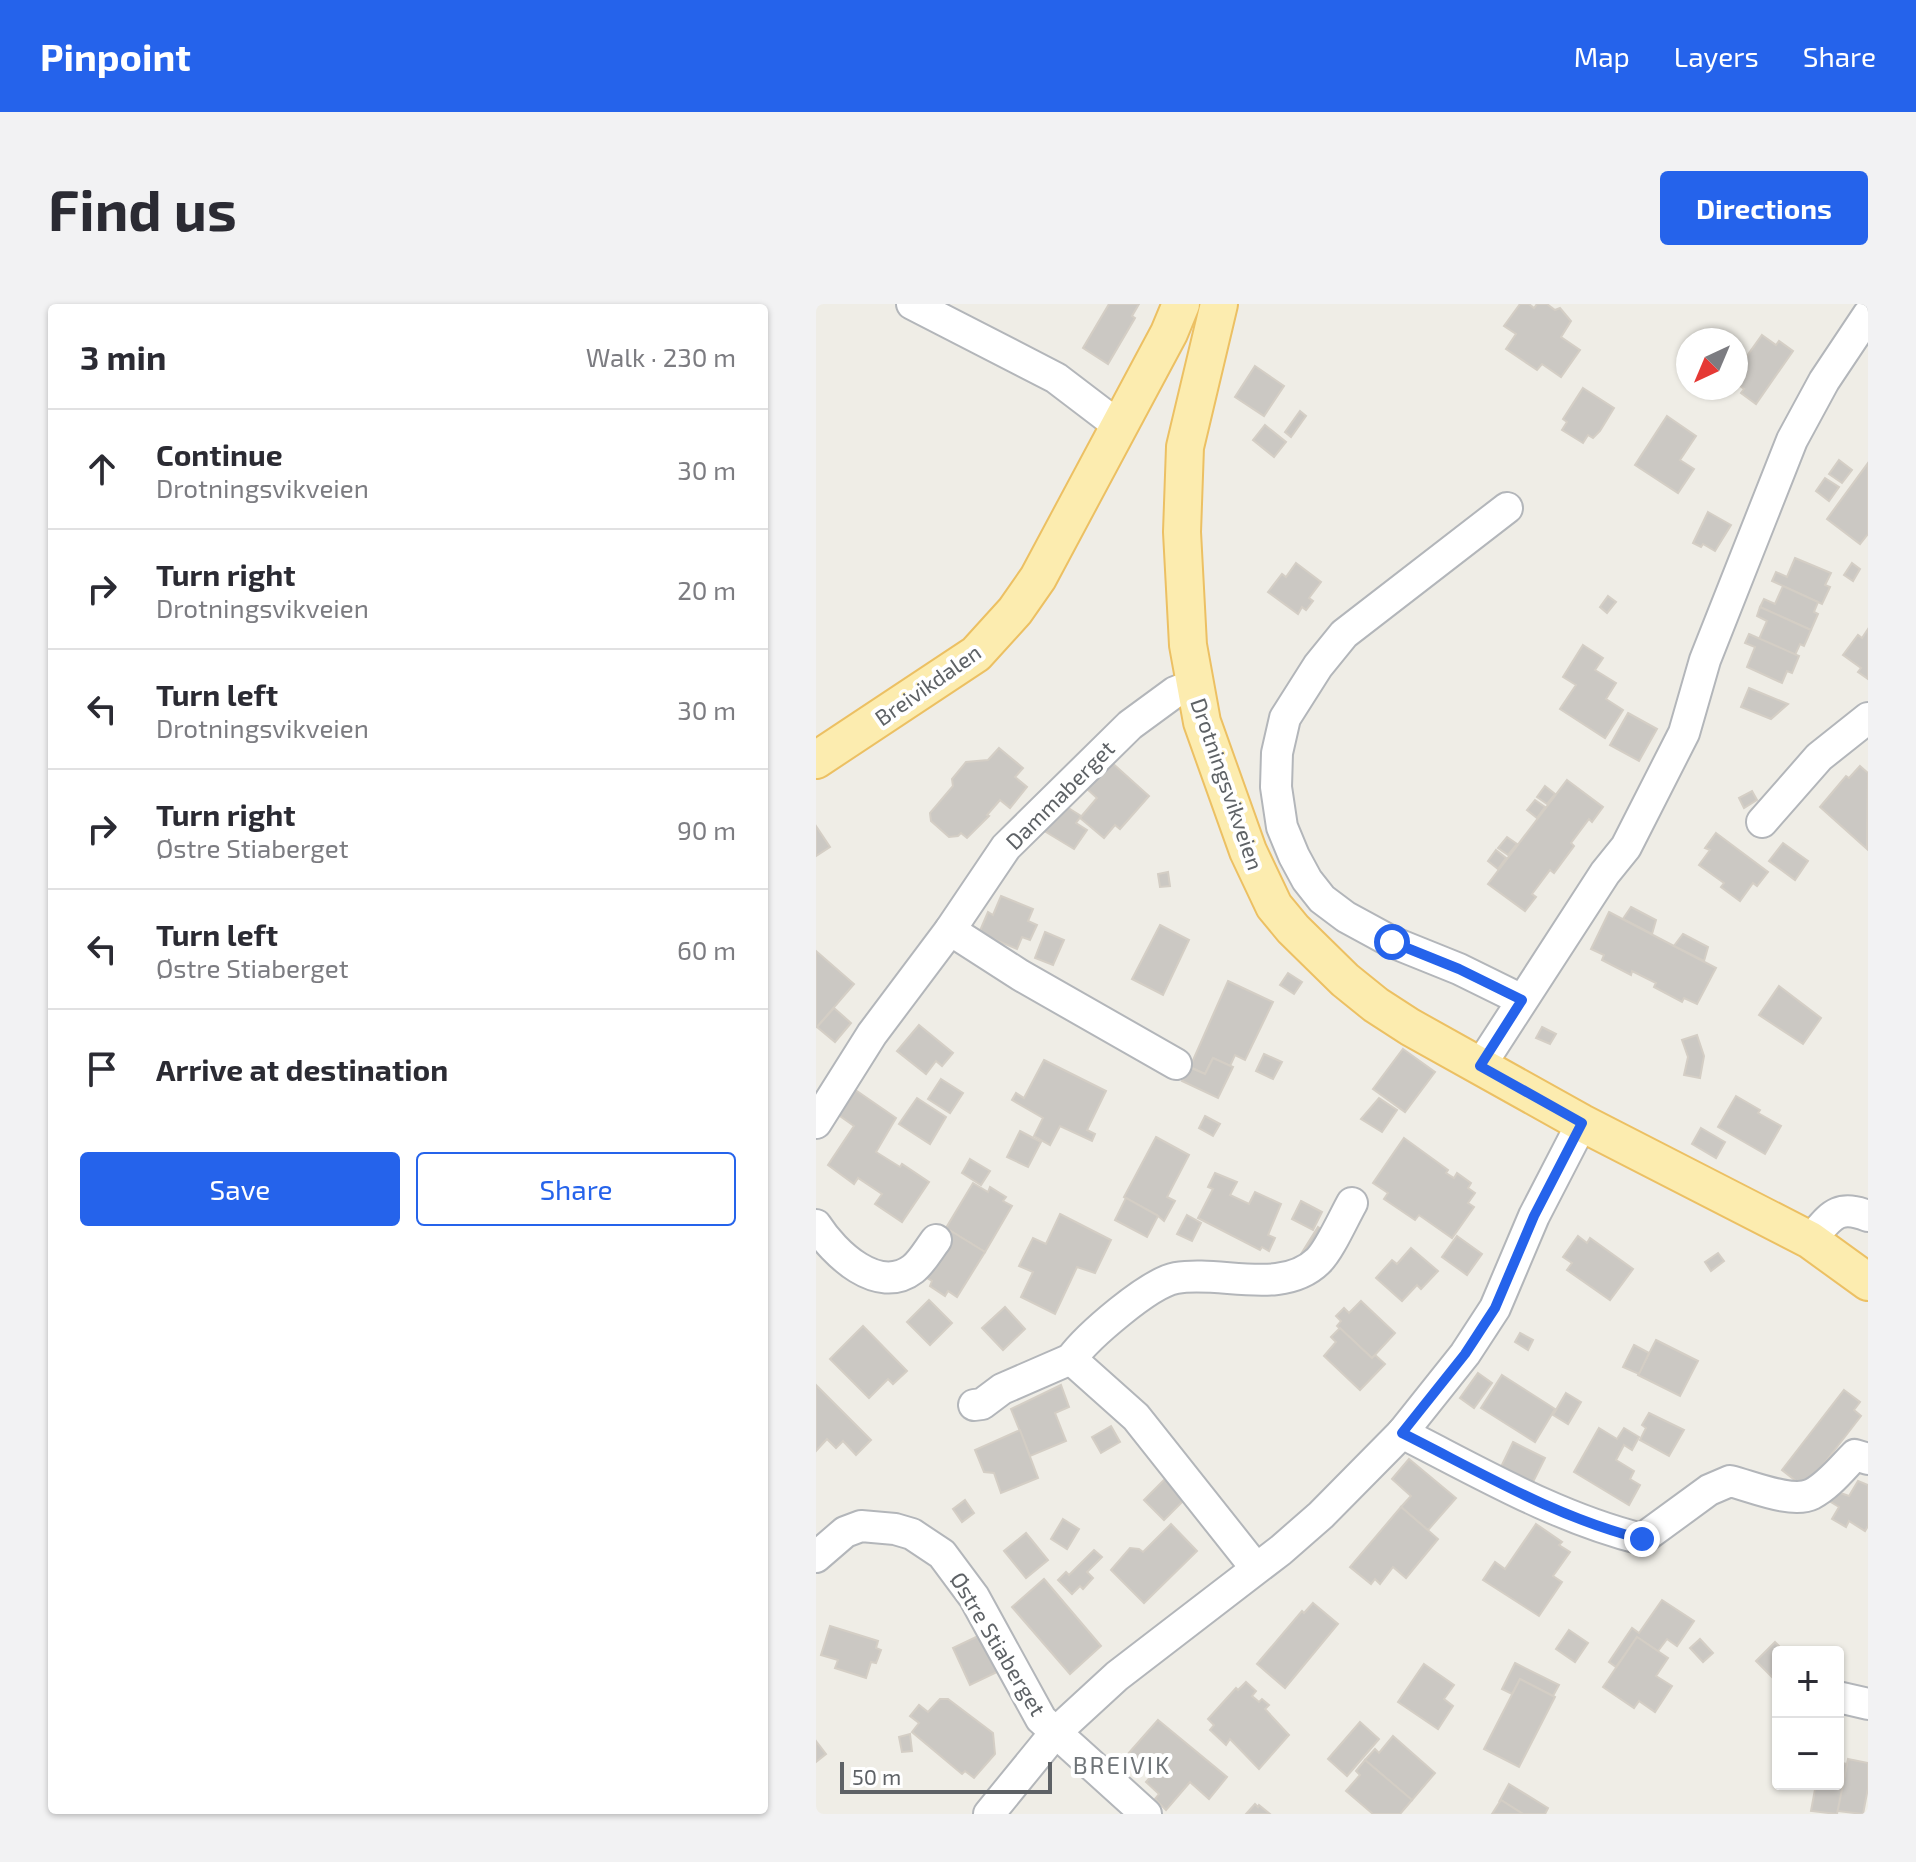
<!DOCTYPE html>
<html lang="en">
<head>
<meta charset="utf-8">
<style>
	body { margin:0; font-family:"Exo 2",sans-serif; background:#f2f2f3; color:#2b2b33 }
	.controls { position:absolute; right:24px; bottom:24px; display:grid; overflow:hidden; border-radius:8px; box-shadow:0 2px 6px #0004 }
	.controls button { width:72px; height:72px; display:grid; place-items:center; padding:0; border:0; border-bottom:2px solid #e1e1e2; background:#fff; color:#2b2b33; font:40px sans-serif }
	.compass { position:absolute; left:860px; top:24px; width:72px; height:72px; border-radius:50%; background:#fff; box-shadow:0 2px 6px #0004; rotate:224deg }
	.scale { position:absolute; left:24px; bottom:20px; width:212px; box-sizing:border-box; padding-left:8px; border:4px solid #5e6266; border-top:0; font-size:22px; line-height:28px; white-space:nowrap; color:#5e6266; -webkit-text-stroke:6px #fff; paint-order:stroke }
	.stop { position:absolute; width:24px; height:24px; margin:-18px; border:6px solid #2563eb; border-radius:50%; background:#fff }
	.stop.end { background:#2563eb; border-color:#fff; box-shadow:0 2px 8px #0008 }
	.list { margin:0; padding:0; list-style:none }
	h2 { display:flex; justify-content:space-between; align-items:center; height:104px; margin:0; padding:0 32px; font-size:34px }
	h2 small { font-size:26px; font-weight:400; color:#7c7c81 }
	.list li { display:grid; grid-template-columns:52px 1fr auto; gap:24px; align-items:center; box-sizing:border-box; height:120px; padding:0 32px; border-top:2px solid #e1e1e2 }
	.list b { display:block; font-size:30px; white-space:nowrap }
	.list p { margin:0; font-size:26px; white-space:nowrap; color:#7c7c81 }
	.list em { font-size:26px; font-style:normal; color:#7c7c81 }
	.actions { display:flex; gap:16px; padding:24px 32px }
	.actions a { flex:1; padding:18px 0; border:2px solid #2563eb; border-radius:8px; text-align:center; font-size:28px; color:#2563eb }
	.actions .main { background:#2563eb; color:#fff }
	.icon { flex:none; width:44px; height:44px; fill:none; stroke:currentColor; stroke-width:2; stroke-linecap:round; stroke-linejoin:round }
	.map { position:relative; flex:none; width:1052px; height:1510px; overflow:hidden; border-radius:8px }
	header { display:flex; align-items:center; gap:48px; box-sizing:border-box; height:112px; padding:0 40px; background:#2563eb; color:#fff }
	header strong { font-size:38px }
	nav { display:flex; gap:44px; margin-inline-start:auto; font-size:28px }
	.intro { display:flex; align-items:center; justify-content:space-between; box-sizing:border-box; height:192px; padding:0 48px }
	h1 { margin:0; font-size:56px }
	.button { padding:20px 36px; border-radius:8px; background:#2563eb; color:#fff; font-size:28px; font-weight:700 }
	main { display:flex; gap:48px; padding:0 48px }
	aside { flex:1; background:#fff; border-radius:8px; box-shadow:0 2px 6px #0004 }
	.map>svg:first-child { display:block }
	.building { fill:#cbc8c3; stroke:#d4cec5; stroke-width:2 }
	.lines { fill:none; stroke-linecap:round; stroke-linejoin:round }
	.minor-casing { stroke:#b3b6ba; stroke-width:34 }
	.major-casing { stroke:#ecc063; stroke-width:40 }
	.minor { stroke:#fff; stroke-width:30 }
	.major { stroke:#fcecaf; stroke-width:36 }
	.route { stroke:#2563eb; stroke-width:10 }
	.labels { text-anchor:middle; stroke-width:8; stroke-linejoin:round; paint-order:stroke }
	.street-label { font-size:22px; fill:#5e6266; stroke:#fff }
	.neighbourhood-label { font-size:24px; letter-spacing:2px; fill:#6f7478; stroke:#fff }
</style>
</head>
<body>
<header>
<strong>Pinpoint</strong>
<nav><a>Map</a><a>Layers</a><a>Share</a></nav>
</header>
<div class="intro"><h1>Find us</h1><a class="button">Directions</a></div>
<main>
<aside>
<h2>3 min<small>Walk · 230 m</small></h2>
<ul class="list">
<li><svg class="icon" aria-label="ahead" viewBox="0 0 24 24"><path d="M12 20V5M6 11l6-6 6 6"/></svg><div><b>Continue</b><p>Drotningsvikveien</p></div><em>30 m</em></li>
<li><svg class="icon" aria-label="right" viewBox="0 0 24 24"><path d="M7 20v-9h11M14 6l5 5-5 5"/></svg><div><b>Turn right</b><p>Drotningsvikveien</p></div><em>20 m</em></li>
<li><svg class="icon" aria-label="left" viewBox="0 0 24 24"><path d="M17 20v-9H6M10 6l-5 5 5 5"/></svg><div><b>Turn left</b><p>Drotningsvikveien</p></div><em>30 m</em></li>
<li><svg class="icon" aria-label="right" viewBox="0 0 24 24"><path d="M7 20v-9h11M14 6l5 5-5 5"/></svg><div><b>Turn right</b><p>Østre Stiaberget</p></div><em>90 m</em></li>
<li><svg class="icon" aria-label="left" viewBox="0 0 24 24"><path d="M17 20v-9H6M10 6l-5 5 5 5"/></svg><div><b>Turn left</b><p>Østre Stiaberget</p></div><em>60 m</em></li>
<li><svg class="icon" aria-label="arrive" viewBox="0 0 24 24"><path d="M6 21V4h12l-3 4 3 4H6"/></svg><div><b>Arrive at destination</b></div></li>
</ul>
<div class="actions"><a class="main">Save</a><a>Share</a></div>
</aside>
<div class="map">
<svg width="1052" height="1510" viewBox="0 0 1052 1510">
	<rect width="100%" height="100%" fill="#efede6"/>
	<g class="building">
		<path d="M293,0H323L316,12L319,14L292,60L267,44Z"/>
		<path d="M704,0H713L718,4L721,0H731L739,6L744,4L755,17L745,33L764,46L745,73L726,60L721,66L690,45L700,30L688,22Z"/>
		<path d="M946,31L960,41L963,37L977,47L940,100L925,89L928,85L920,79V59L924,53L928,56Z"/>
		<path d="M439,62L468,82L448,112L419,93Z"/>
		<path d="M767,84L798,104L784,127L777,134L772,131L767,139L746,126L751,118L747,115Z"/>
		<path d="M484,107L490,112L475,133L469,128Z"/>
		<path d="M851,112L880,132L864,156L878,165L862,189L819,161Z"/>
		<path d="M449,121L470,138L458,153L437,136Z"/>
		<path d="M1023,156L1036,166L1026,179L1013,170Z"/>
		<path d="M1052,159V230L1044,240L1011,215Z"/>
		<path d="M1009,174L1023,183L1013,197L1000,187Z"/>
		<path d="M892,208L915,221L899,247L887,240L885,243L877,239Z"/>
		<path d="M979,254L1015,269L1009,281L1014,283L1006,300L956,277L960,268L971,273Z"/>
		<path d="M480,259L505,278L493,294L497,297L490,306L486,303L482,310L452,288L466,270L470,273Z"/>
		<path d="M1036,259L1044,265L1037,277L1028,271Z"/>
		<path d="M967,282L1002,298L998,308L1002,310L995,326L944,303L948,295L959,300Z"/>
		<path d="M792,292L800,298L791,309L784,303Z"/>
		<path d="M944,303L995,326L988,342L984,340L979,351L943,335L951,317L941,312Z"/>
		<path d="M1052,325V375L1042,368L1045,364L1027,351L1042,331L1046,334Z"/>
		<path d="M933,330L983,352L976,369L971,367L966,379L931,363L939,343L929,339Z"/>
		<path d="M767,341L787,354L779,366L800,379L790,395L807,406L789,434L744,405L760,381L747,373Z"/>
		<path d="M933,384L972,400L955,415L925,403Z"/>
		<path d="M812,409L841,425L823,457L794,441Z"/>
		<path d="M183,444L207,464L199,473L211,483L194,504L184,496L171,511L173,512L151,534L145,529L142,532L133,533L115,517L114,509L137,482L136,475L150,458L172,456Z"/>
		<path d="M294,457L333,492L304,525L299,521L288,534L264,514L281,494L271,485Z"/>
		<path d="M1044,462L1052,469L1051,545L1004,503L1030,472L1033,474Z"/>
		<path d="M751,476L787,503L776,518L773,515L755,539L758,542L738,569L734,566L716,590L720,593L709,607L672,580Z"/>
		<path d="M729,482L739,490L731,500L721,493Z"/>
		<path d="M936,487L941,496L928,504L923,494Z"/>
		<path d="M719,496L729,503L721,514L711,506Z"/>
		<path d="M243,498L265,512L260,519L271,526L258,545L225,525Z"/>
		<path d="M0,522L14,543L0,552Z"/>
		<path d="M900,529L952,568L941,582L937,579L924,597L905,583L908,579L883,561L894,546L889,544Z"/>
		<path d="M691,533L701,540L692,551L682,544Z"/>
		<path d="M967,539L992,557L979,576L953,557Z"/>
		<path d="M680,546L690,554L682,565L672,557Z"/>
		<path d="M352,568L354,582L344,583L342,570Z"/>
		<path d="M185,592L217,605L212,617L221,621L214,636L206,633L201,645L163,629L172,608L177,611Z"/>
		<path d="M815,603L840,616L836,630L807,615Z"/>
		<path d="M793,608L900,664L881,700L868,694L866,698L838,683L840,679L816,667L815,671L786,656L788,651L775,645Z"/>
		<path d="M344,621L373,636L347,691L316,675Z"/>
		<path d="M229,628L248,636L237,661L219,654Z"/>
		<path d="M867,630L892,643L888,657L858,642Z"/>
		<path d="M0,647L38,680L1,723L0,722Z"/>
		<path d="M472,669L486,678L478,690L464,681Z"/>
		<path d="M412,677L457,698L429,756L419,751L414,762L397,754L389,770L374,763Z"/>
		<path d="M963,682L1005,714L987,740L943,711Z"/>
		<path d="M18,704L35,719L19,738L1,723Z"/>
		<path d="M103,721L137,749L126,762L120,757L110,770L81,747Z"/>
		<path d="M726,723L740,730L734,740L720,734Z"/>
		<path d="M881,731L888,752L884,774L868,771L872,753L866,736Z"/>
		<path d="M587,745L619,768L589,808L557,785Z"/>
		<path d="M448,750L466,758L457,775L440,767Z"/>
		<path d="M397,754L417,763L402,794L366,777L373,763L389,770Z"/>
		<path d="M228,756L290,787L271,826L279,830L276,837L244,822L234,841L218,832L227,814L196,796L200,789L208,794Z"/>
		<path d="M125,775L147,789L134,809L112,795Z"/>
		<path d="M38,785L80,814L60,848L84,863L86,860L113,878L86,918L59,900L66,890L42,874L38,880L12,861L38,822L21,810Z"/>
		<path d="M920,792L944,806L942,809L965,822L949,850L902,823Z"/>
		<path d="M101,794L130,813L114,840L83,820Z"/>
		<path d="M563,794L581,806L566,828L545,815Z"/>
		<path d="M389,812L404,820L397,832L383,824Z"/>
		<path d="M885,824L909,838L900,854L876,840Z"/>
		<path d="M204,827L225,838L212,863L191,853Z"/>
		<path d="M340,833L373,851L351,893L359,897L348,917L341,911L308,893Z"/>
		<path d="M588,834L632,866L630,869L638,874L641,869L655,879L652,884L659,889L652,899L658,903L636,934L603,911L599,916L568,895L572,889L557,879Z"/>
		<path d="M154,855L174,867L165,881L146,869Z"/>
		<path d="M399,869L421,878L414,891L433,900L439,888L465,900L452,931L459,934L453,947L446,943L444,946L382,914L397,885L392,883Z"/>
		<path d="M157,879L172,888L174,883L190,893L187,897L196,902L169,948L130,924Z"/>
		<path d="M310,894L342,912L331,933L299,916Z"/>
		<path d="M485,897L506,908L497,926L476,915Z"/>
		<path d="M244,910L295,936L279,969L261,963L239,1010L205,993L217,968L203,962L217,934L230,940Z"/>
		<path d="M371,911L385,919L376,937L361,930Z"/>
		<path d="M502,923L508,927L492,955L485,950Z"/>
		<path d="M130,924L169,948L141,993L132,987L129,992L114,982L116,977L102,969Z"/>
		<path d="M641,932L666,950L651,971L626,953Z"/>
		<path d="M762,932L771,939L774,934L817,965L794,996L751,966L756,959L747,953Z"/>
		<path d="M595,944L622,967L605,985L601,981L586,997L560,974L576,956L581,960Z"/>
		<path d="M902,949L908,957L895,967L889,958Z"/>
		<path d="M113,996L136,1019L114,1041L91,1018Z"/>
		<path d="M545,997L579,1029L556,1054L521,1022L525,1017L520,1012L528,1004L533,1009Z"/>
		<path d="M189,1003L209,1025L187,1046L166,1024Z"/>
		<path d="M47,1022L91,1067L77,1080L72,1075L53,1094L14,1055Z"/>
		<path d="M524,1024L556,1054L559,1051L569,1060L544,1086L508,1052L520,1038L515,1033Z"/>
		<path d="M704,1029L717,1036L712,1046L699,1038Z"/>
		<path d="M840,1036L882,1057L864,1092L822,1071Z"/>
		<path d="M818,1041L833,1049L823,1070L807,1063Z"/>
		<path d="M662,1069L676,1079L658,1104L644,1094Z"/>
		<path d="M686,1071L739,1105L719,1138L665,1104Z"/>
		<path d="M0,1081L55,1136L40,1151L27,1137L20,1144L11,1135L0,1147Z"/>
		<path d="M245,1081L253,1103L239,1109L250,1137L214,1152L195,1105Z"/>
		<path d="M1028,1086L1044,1098L1038,1106L1045,1112L989,1184L966,1166Z"/>
		<path d="M750,1089L765,1098L752,1120L737,1111Z"/>
		<path d="M833,1109L868,1126L853,1152L824,1136L830,1124L826,1121Z"/>
		<path d="M295,1122L304,1138L285,1149L276,1133Z"/>
		<path d="M783,1124L801,1135L808,1124L823,1133L816,1146L808,1141L800,1156L818,1167L814,1175L824,1181L813,1201L758,1168Z"/>
		<path d="M204,1126L222,1174L185,1189L178,1169L168,1168L159,1146Z"/>
		<path d="M697,1138L729,1154L715,1182L683,1167Z"/>
		<path d="M593,1155L640,1194L612,1226L585,1203L595,1192L576,1175Z"/>
		<path d="M350,1174L370,1194L348,1216L328,1196Z"/>
		<path d="M1042,1177L1052,1181V1222L1049,1227L1033,1217L1030,1223L1016,1215L1023,1203L1013,1197L1019,1187L1033,1192Z"/>
		<path d="M149,1196L158,1209L146,1218L137,1205Z"/>
		<path d="M585,1203L622,1235L590,1274L577,1263L564,1280L559,1275L555,1280L534,1263Z"/>
		<path d="M247,1215L263,1225L251,1245L235,1235Z"/>
		<path d="M355,1220L381,1247L328,1299L295,1266L314,1244L323,1245L327,1248Z"/>
		<path d="M720,1220L746,1238L743,1241L754,1248L737,1272L746,1278L723,1312L667,1276L679,1258L689,1265Z"/>
		<path d="M210,1229L232,1256L210,1274L188,1247Z"/>
		<path d="M278,1246L286,1253L271,1268L277,1274L267,1285L264,1282L256,1290L242,1276L250,1268L253,1271Z"/>
		<path d="M228,1275L285,1342L254,1370L196,1303Z"/>
		<path d="M846,1296L878,1317L861,1342L851,1335L842,1347L821,1333L800,1363L793,1358L816,1324L823,1329Z"/>
		<path d="M497,1299L522,1320L469,1384L441,1360L486,1307L488,1309Z"/>
		<path d="M14,1322L62,1337L60,1344L65,1346L60,1359L55,1358L50,1374L19,1364L22,1356L5,1351Z"/>
		<path d="M753,1326L772,1339L759,1358L740,1345Z"/>
		<path d="M164,1331L181,1368L154,1381L137,1344Z"/>
		<path d="M821,1333L852,1354L840,1372L856,1382L839,1408L823,1397L818,1404L787,1383Z"/>
		<path d="M884,1335L897,1349L887,1358L874,1344Z"/>
		<path d="M959,1338L969,1348H962V1379L940,1357Z"/>
		<path d="M699,1359L743,1381L737,1392L704,1375L696,1390L686,1385Z"/>
		<path d="M608,1360L638,1381L628,1395L637,1402L622,1425L582,1398Z"/>
		<path d="M704,1375L739,1393L703,1463L668,1445Z"/>
		<path d="M430,1378L440,1387L436,1392L443,1398L446,1395L453,1401L449,1405L473,1431L443,1465L414,1435L410,1441L394,1426L398,1421L392,1415L420,1384L422,1386Z"/>
		<path d="M124,1395H132L177,1429L179,1450L158,1474L149,1467L146,1470L96,1428L103,1419L94,1412L103,1401L112,1408Z"/>
		<path d="M342,1416L411,1473L393,1495L374,1478L350,1506L339,1495L343,1490L330,1478L336,1471L312,1450Z"/>
		<path d="M544,1418L563,1435L531,1472L512,1455Z"/>
		<path d="M94,1430L96,1447L86,1448L83,1433Z"/>
		<path d="M577,1432L619,1469L596,1496L549,1456L559,1445L563,1449Z"/>
		<path d="M0,1437L10,1450L0,1458Z"/>
		<path d="M1032,1455L1052,1459V1484L1047,1510L1021,1507Z"/>
		<path d="M549,1456L596,1496L584,1510H557L530,1487L544,1471L540,1467Z"/>
		<path d="M1022,1458L1031,1460L1021,1510L995,1507L1000,1480H1022Z"/>
		<path d="M693,1480L732,1504L729,1510H707L685,1496L683,1498Z"/>
		<path d="M685,1496L707,1510H676Z"/>
		<path d="M439,1500L442,1503L443,1501L454,1510H430Z"/>
	</g>
	<g class="lines">
		<defs>
			<g id="minor">
				<path d="M96,0L240,74L303,122"/>
				<path d="M691,204L528,330L502,362L469,414L461,449L460,483L466,523L478,552L491,576L506,595L530,613L576,638L643,665L706,696"/>
				<path d="M946,518L1003,453L1052,414"/>
				<path d="M134,626L204,671L360,760"/>
				<path d="M664,762L789,569L810,543L868,429L889,356L976,136L1008,77L1052,11"/>
				<path d="M0,819L56,730L134,626L190,543L314,421L359,388L377,381"/>
				<path d="M0,921C18,949 62,992 97,965C106,958 113,945 120,936"/>
				<path d="M994,936C1014,914 1020,899 1052,912"/>
				<path d="M158,1101L166,1100L186,1085L255,1055"/>
				<path d="M586,1129C663,1168 741,1214 826,1235L893,1186L914,1177C935,1182 976,1200 996,1190C1013,1181 1026,1164 1039,1151L1052,1155"/>
				<path d="M0,1253L29,1228L45,1222L79,1225L96,1230L126,1250L158,1293L225,1415L330,1510"/>
				<path d="M439,1263L320,1113L255,1055C272,1032 333,979 360,974C405,966 466,992 502,957C513,947 528,913 536,899"/>
				<path d="M1022,1393L1052,1400"/>
				<path d="M173,1510L239,1429L301,1372L465,1246L505,1211L586,1129L649,1050L679,1004L718,912L766,819"/>
			</g>
			<g id="major">
				<path d="M403,0L369,143L366,228L372,341L386,418L432,547L458,602L477,625L529,676L560,701L594,723L766,819L994,936L1052,978"/>
				<path d="M0,456L160,350L199,307L222,274L353,29L365,0"/>
			</g>
		</defs>
		<use href="#minor" class="minor-casing"/>
		<use href="#major" class="major-casing"/>
		<use href="#minor" class="minor"/>
		<use href="#major" class="major"/>
	</g>
	<g class="lines">
		<path class="route" d="M576,638L643,665L706,696L664,762L766,819L718,912L679,1004L649,1050L586,1129C664,1168 741,1214 826,1235"/>
	</g>
	<g class="labels">
		<g class="street-label">
			<text transform="translate(112 381) rotate(-35)" y="8">Breivikdalen</text>
			<text transform="translate(411 480) rotate(71)" y="8">Drotningsvikveien</text>
			<text transform="translate(244 491) rotate(-45)" y="8">Dammaberget</text>
			<text transform="translate(182 1340) rotate(59)" y="8">Østre Stiaberget</text>
		</g>
		<g class="neighbourhood-label">
			<text x="306" y="1470">BREIVIK</text>
		</g>
	</g>
</svg>
<div class="controls">
<button>+</button>
<button>−</button>
</div>
<svg class="compass" viewBox="-18 -18 36 36"><path d="M0-13l5 13h-10z" fill="#e53935"/><path d="M0 13l5-13h-10z" fill="#7c7c81"/></svg>
<div class="scale">50 m</div>
<div class="stop" style="left:576px;top:638px"></div>
<div class="stop end" style="left:826px;top:1235px"></div>
</div>
</main>
</body>
</html>
